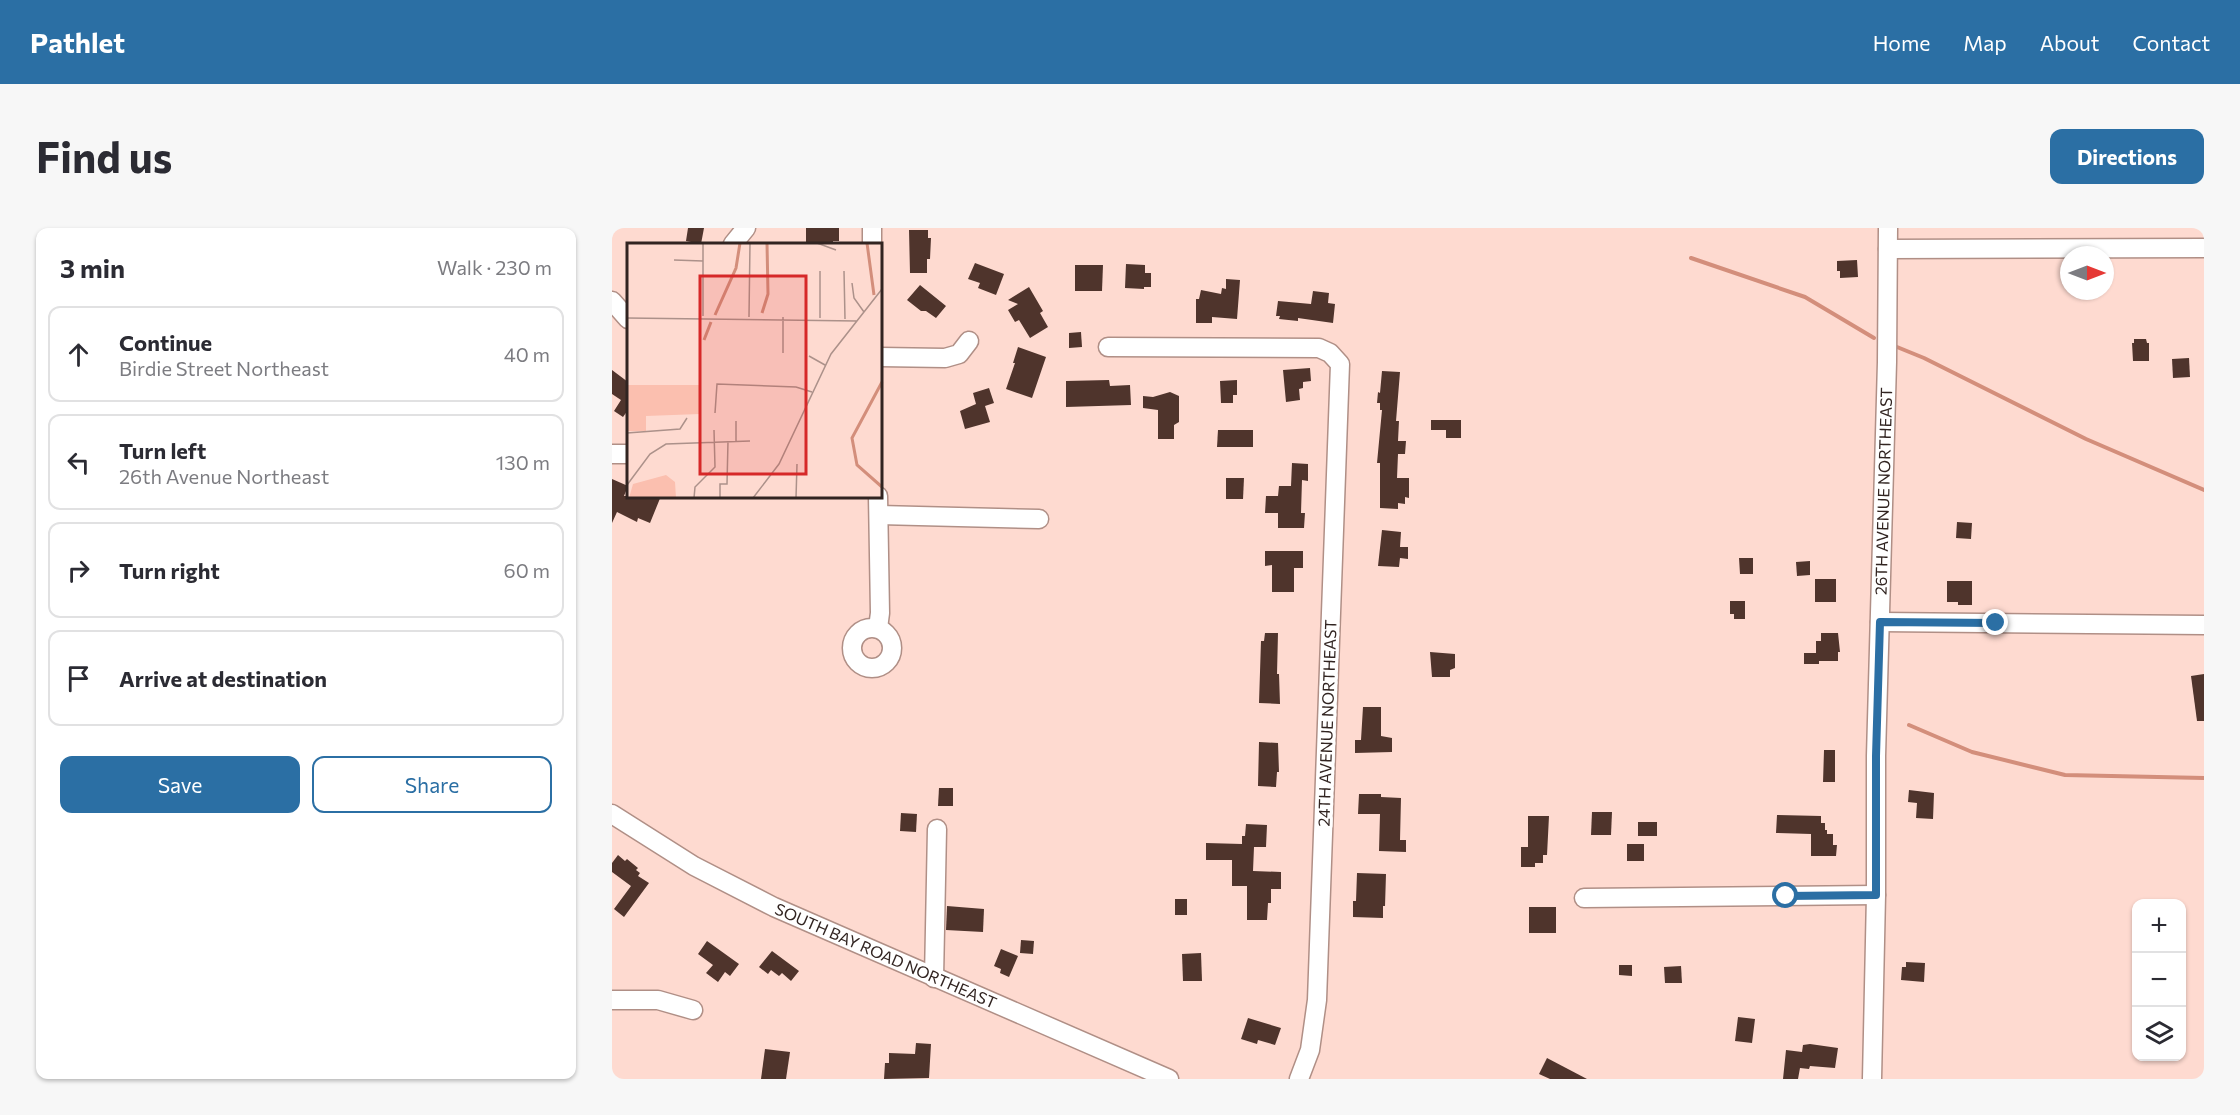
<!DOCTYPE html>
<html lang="en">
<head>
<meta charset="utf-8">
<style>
	body { margin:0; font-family:Commissioner,sans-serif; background:#f7f7f7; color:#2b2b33 }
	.controls { position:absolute; right:18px; bottom:18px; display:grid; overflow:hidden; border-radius:12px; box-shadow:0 2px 4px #0004 }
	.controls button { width:54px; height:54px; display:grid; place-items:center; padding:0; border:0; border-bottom:2px solid #e1e1e2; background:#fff; color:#2b2b33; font:30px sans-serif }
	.compass { position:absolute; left:1448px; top:18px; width:54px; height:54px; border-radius:50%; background:#fff; box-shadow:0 2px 4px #0004; rotate:90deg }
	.stop { position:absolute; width:18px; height:18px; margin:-14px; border:4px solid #2b6fa4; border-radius:50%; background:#fff }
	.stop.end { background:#2b6fa4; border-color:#fff; box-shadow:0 2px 6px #0008 }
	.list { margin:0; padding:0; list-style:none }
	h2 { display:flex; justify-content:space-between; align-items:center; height:78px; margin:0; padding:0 24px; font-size:26px }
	h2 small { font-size:20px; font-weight:400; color:#7c7c81 }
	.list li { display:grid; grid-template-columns:39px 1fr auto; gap:18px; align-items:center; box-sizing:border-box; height:96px; margin:0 12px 12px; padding:0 12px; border:2px solid #e1e1e2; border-radius:12px }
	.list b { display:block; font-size:22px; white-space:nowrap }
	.list p { margin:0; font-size:20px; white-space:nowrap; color:#7c7c81 }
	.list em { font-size:20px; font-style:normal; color:#7c7c81 }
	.actions { display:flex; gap:12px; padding:18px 24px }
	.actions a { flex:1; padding:14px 0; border:2px solid #2b6fa4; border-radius:12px; text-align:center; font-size:21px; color:#2b6fa4 }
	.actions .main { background:#2b6fa4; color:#fff }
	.icon { flex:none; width:33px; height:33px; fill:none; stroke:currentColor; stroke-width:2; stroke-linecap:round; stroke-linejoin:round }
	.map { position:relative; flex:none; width:1592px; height:851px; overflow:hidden; border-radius:12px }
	header { display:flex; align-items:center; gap:36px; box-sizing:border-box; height:84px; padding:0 30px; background:#2b6fa4; color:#fff }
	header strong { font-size:28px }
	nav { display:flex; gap:33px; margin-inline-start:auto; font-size:21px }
	.intro { display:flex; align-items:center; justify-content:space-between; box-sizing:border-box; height:144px; padding:0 36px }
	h1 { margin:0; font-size:42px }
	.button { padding:15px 27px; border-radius:12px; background:#2b6fa4; color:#fff; font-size:21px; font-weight:700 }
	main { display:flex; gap:36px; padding:0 36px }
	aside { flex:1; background:#fff; border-radius:12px; box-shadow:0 2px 4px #0004 }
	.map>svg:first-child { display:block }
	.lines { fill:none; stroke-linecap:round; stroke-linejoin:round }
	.stream { stroke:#d38e7b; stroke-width:4 }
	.building { fill:#4f342c }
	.minor-casing { stroke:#b08f86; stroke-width:21 }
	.minor { stroke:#fff; stroke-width:18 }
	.route { stroke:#2b6fa4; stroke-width:8 }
	.labels { text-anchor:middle; stroke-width:6; stroke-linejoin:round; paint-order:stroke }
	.street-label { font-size:16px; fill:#312421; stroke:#fff }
	.inset-river { fill:none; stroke:#d38e7b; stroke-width:3 }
	.inset-road { fill:none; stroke:#ac918a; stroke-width:1.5 }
	.view { fill:#d62828; fill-opacity:0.15; stroke:#d62828; stroke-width:3 }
	.inset-edge { fill:none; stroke:#312421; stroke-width:3 }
</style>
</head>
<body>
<header>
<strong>Pathlet</strong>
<nav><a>Home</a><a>Map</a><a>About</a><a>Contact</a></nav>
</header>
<div class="intro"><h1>Find us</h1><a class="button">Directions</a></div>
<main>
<aside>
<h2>3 min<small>Walk · 230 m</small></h2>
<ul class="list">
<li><svg class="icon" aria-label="ahead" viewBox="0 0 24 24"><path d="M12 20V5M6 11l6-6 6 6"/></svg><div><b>Continue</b><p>Birdie Street Northeast</p></div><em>40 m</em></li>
<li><svg class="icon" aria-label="left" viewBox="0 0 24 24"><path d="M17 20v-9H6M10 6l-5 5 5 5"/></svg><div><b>Turn left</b><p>26th Avenue Northeast</p></div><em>130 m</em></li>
<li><svg class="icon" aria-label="right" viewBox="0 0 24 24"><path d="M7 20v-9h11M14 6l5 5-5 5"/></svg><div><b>Turn right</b></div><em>60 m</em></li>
<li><svg class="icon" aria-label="arrive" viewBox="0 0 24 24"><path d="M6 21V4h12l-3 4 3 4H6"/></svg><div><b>Arrive at destination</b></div></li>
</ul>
<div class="actions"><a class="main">Save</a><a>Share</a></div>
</aside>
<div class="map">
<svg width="1592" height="851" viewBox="0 0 1592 851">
	<rect width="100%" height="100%" fill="#fedad0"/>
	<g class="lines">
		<g class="stream">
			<path d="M1079,30L1193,69L1262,110"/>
			<path d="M1285,119L1312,130L1474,211L1592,262"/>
			<path d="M1297,497L1360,524L1453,547L1592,550"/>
		</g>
	</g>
	<g class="building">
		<path d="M76,0H92L89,16L74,13Z"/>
		<path d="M194,0H227V13H221V16H194Z"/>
		<path d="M297,2H316V10H319L318,31H315V45H298Z"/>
		<path d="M1245,32L1246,49L1228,50V43H1225V33Z"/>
		<path d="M363,35L392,46L384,67L366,60L368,55L356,51Z"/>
		<path d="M514,36L533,37V45H539V59H532V61L513,60Z"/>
		<path d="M463,37H491L490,63H463Z"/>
		<path d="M614,51L628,52L625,91L600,89V95H584V71H587L589,62L609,66L610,60L614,61Z"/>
		<path d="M308,57L334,78L324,90L314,83H309L295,72Z"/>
		<path d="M417,59L431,83L428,85L436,99L418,110L407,92L403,94L396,82L406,76L396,72Z"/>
		<path d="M701,63L717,65L716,75L723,76L721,95L686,90V93L667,91L668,88H664L666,73L699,76Z"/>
		<path d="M469,104L470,119L457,120V105Z"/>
		<path d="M1522,111H1534L1535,115H1537V133H1521L1520,115H1522Z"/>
		<path d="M406,119L434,129L420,170L394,161L403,135H401Z"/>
		<path d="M1577,130L1578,149L1561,150L1560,131Z"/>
		<path d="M698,140L699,153L691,154V160L687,161L688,172L674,174L671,142Z"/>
		<path d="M0,142L16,154V182L11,189L2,183L9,172L0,166Z"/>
		<path d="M770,143L788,144L784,193H787L786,213H794L793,226H786L785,250H797V270L793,269V276L786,275V281L768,280V235H765L770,182H768V175H765L766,164L768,165Z"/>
		<path d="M497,152L498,158L518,157L519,177L454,179V153Z"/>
		<path d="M625,152V167H621V175H609L608,153Z"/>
		<path d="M377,160L382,175L373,178L378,194L353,201L348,183L364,176L361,165Z"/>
		<path d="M558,164L567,168V194L562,197V211H546V182L531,180V168L541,169Z"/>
		<path d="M819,192H849V210H834V202H819Z"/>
		<path d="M606,202H641V219H605Z"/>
		<path d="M680,235L696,236V253L690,252L689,285H693L692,300H666V285H653L654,268H666L667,258H679Z"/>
		<path d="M614,250H632L631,271H614Z"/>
		<path d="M0,251L16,258L12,268H49L38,295L26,290L25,294L5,284L0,295Z"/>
		<path d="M1345,294L1360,295L1359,311L1344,310Z"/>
		<path d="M770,302L789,304L788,319H796V331L788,330L787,339L766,338Z"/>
		<path d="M653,323H691V340H682V364H660V337L653,338Z"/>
		<path d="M1127,330H1141V346H1128Z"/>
		<path d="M1198,333V347L1185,348L1184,334Z"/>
		<rect x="1203" y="351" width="21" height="23"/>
		<path d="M1335,353H1360V377H1346V374H1335Z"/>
		<path d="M1118,373H1133V391H1122V386H1118Z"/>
		<path d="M653,405H666L665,446H667L668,476L647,475L649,413H652Z"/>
		<path d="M1209,405H1226L1228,424H1226V433H1207V436H1192V425H1204V413H1209Z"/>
		<path d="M818,424L843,426V440L838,442V449H820Z"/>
		<path d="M1592,446V493H1585L1579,448Z"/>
		<path d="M751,479H769V508L780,510V524L743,525V512H749Z"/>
		<path d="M647,514L666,515L667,544H665L664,559L646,558Z"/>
		<path d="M1212,522H1223V554H1211Z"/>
		<path d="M327,560H341V578H326Z"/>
		<path d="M1297,562L1322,565L1321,591L1304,590L1305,575L1296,574Z"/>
		<path d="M747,566H769V569L789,570L788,612H794V624L767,623L768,586H746Z"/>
		<path d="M980,584H1000L999,607H979Z"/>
		<path d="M289,585L305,586L304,604L288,603Z"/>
		<path d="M1165,587L1209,588V595H1213V602H1215V606H1221V617H1225L1224,628H1199V606L1164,605Z"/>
		<path d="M916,588H937L935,627H931V635H923V639H909V619H916Z"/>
		<rect x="1026" y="594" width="19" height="14"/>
		<path d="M634,596L655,597L654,619H642L641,643L669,644V661H659V675H656L655,692H635V658H620V632H594V615L630,616V608H633Z"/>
		<rect x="1015" y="616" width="17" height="17"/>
		<path d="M6,627L13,633L15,631L26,640L24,642L28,645L26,648L37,655L12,689L2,681L19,658L0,644V635Z"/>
		<path d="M745,645L774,646L773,678H771V690L741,689V673H744Z"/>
		<rect x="563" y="671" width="12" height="16"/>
		<path d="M335,678L372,681L371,704L334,702Z"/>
		<rect x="917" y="679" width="27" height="26"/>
		<path d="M409,712L422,713L421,726L408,725Z"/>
		<path d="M95,713L127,736L118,748L113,744L106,754L94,745L101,737L86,726Z"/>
		<path d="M389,721L406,728L397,749L388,745L389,741L382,738Z"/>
		<path d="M160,723L187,743L179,753L170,745L167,748L159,742L156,746L147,739Z"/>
		<path d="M589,725L590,753H571L570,726Z"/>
		<path d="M1294,734L1313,735L1312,754L1289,752L1290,739H1294Z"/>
		<path d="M1007,737H1020V748L1007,747Z"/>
		<path d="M1069,738L1070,755H1053L1052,739Z"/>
		<path d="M1126,789L1143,791L1140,815L1123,813Z"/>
		<path d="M636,790L669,800L663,817L646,812L645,816L629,811Z"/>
		<path d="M304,815L319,816L317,850L272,851L273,835H277V825L303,826Z"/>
		<path d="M1198,816L1226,820L1223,840L1198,838L1197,841L1188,840L1186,851H1171L1174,822L1190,824L1191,817Z"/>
		<path d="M153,821L178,824L174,851H149Z"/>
		<path d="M935,830L975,851H938L927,846Z"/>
	</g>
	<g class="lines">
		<defs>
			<g id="minor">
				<path d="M260,0V16"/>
				<path d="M121,16L134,0"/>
				<path d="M1276,21L1592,20"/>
				<path d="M0,73L16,91"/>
				<path d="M496,119L707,120L718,125L728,136L705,772L698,822L687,851"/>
				<path d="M268,129L333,130L347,126L357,113"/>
				<path d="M0,226H16"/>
				<path d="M266,268L268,385L266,400"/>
				<path d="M267,287L427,291"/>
				<path d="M1268,394L1592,397"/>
				<circle cx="260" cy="420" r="20"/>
				<path id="s1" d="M0,586L82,638L162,679L557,851"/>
				<path d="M972,670L1264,667"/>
				<path d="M322,750L325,601"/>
				<path d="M0,772H46L81,782"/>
				<path id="s2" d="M1260,851L1264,667V528L1275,134L1276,0"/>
			</g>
		</defs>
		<use href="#minor" class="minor-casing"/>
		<use href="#minor" class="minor"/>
	</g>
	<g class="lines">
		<path class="route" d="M1174,668L1264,667V528L1268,394L1384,395"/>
	</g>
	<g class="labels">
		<g class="street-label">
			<text dy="6" stroke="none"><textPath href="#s2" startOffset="588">26TH AVENUE NORTHEAST</textPath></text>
			<text transform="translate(715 495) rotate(-88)" y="6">24TH AVENUE NORTHEAST</text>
			<text dy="6" stroke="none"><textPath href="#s1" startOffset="309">SOUTH BAY ROAD NORTHEAST</textPath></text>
		</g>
	</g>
	<g transform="translate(15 15)">
		<rect width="255" height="255" fill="#fedad0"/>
		<path d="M0,142H73V171L19,173V188H0ZM39,232L48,239L49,255H2L6,241Z" fill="#fbbfaf"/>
		<path class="inset-river" d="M240,0L247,52M135,70L141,51L140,0M88,72L109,25L113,0M77,97L84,79M255,139L225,195L230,222L255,244"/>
		<path class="inset-road" d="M190,0L209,7M47,17L76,18M193,28V75M217,28L218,76M225,40L227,55L237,69M76,73V0M122,74L123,0M156,74V110M0,75L230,78M182,113L198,122M88,170L90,141L169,144L185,149M0,190L53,186L60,175M109,198V178M0,242L23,211L39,201L123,198M67,255L68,244L88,224L87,187M93,255V241H100L101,198M126,255L152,221L204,111L255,46M169,255L170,221"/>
		<path class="view" d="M73,33H179V231H73Z"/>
		<rect width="255" height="255" class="inset-edge"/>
	</g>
</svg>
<div class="controls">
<button>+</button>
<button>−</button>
<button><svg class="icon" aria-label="layers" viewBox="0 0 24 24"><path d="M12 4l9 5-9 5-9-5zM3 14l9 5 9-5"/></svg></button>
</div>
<svg class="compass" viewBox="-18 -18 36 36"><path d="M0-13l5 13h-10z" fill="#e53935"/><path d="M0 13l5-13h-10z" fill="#7c7c81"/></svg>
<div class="stop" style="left:1174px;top:668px"></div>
<div class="stop end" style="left:1384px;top:395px"></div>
</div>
</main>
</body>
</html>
